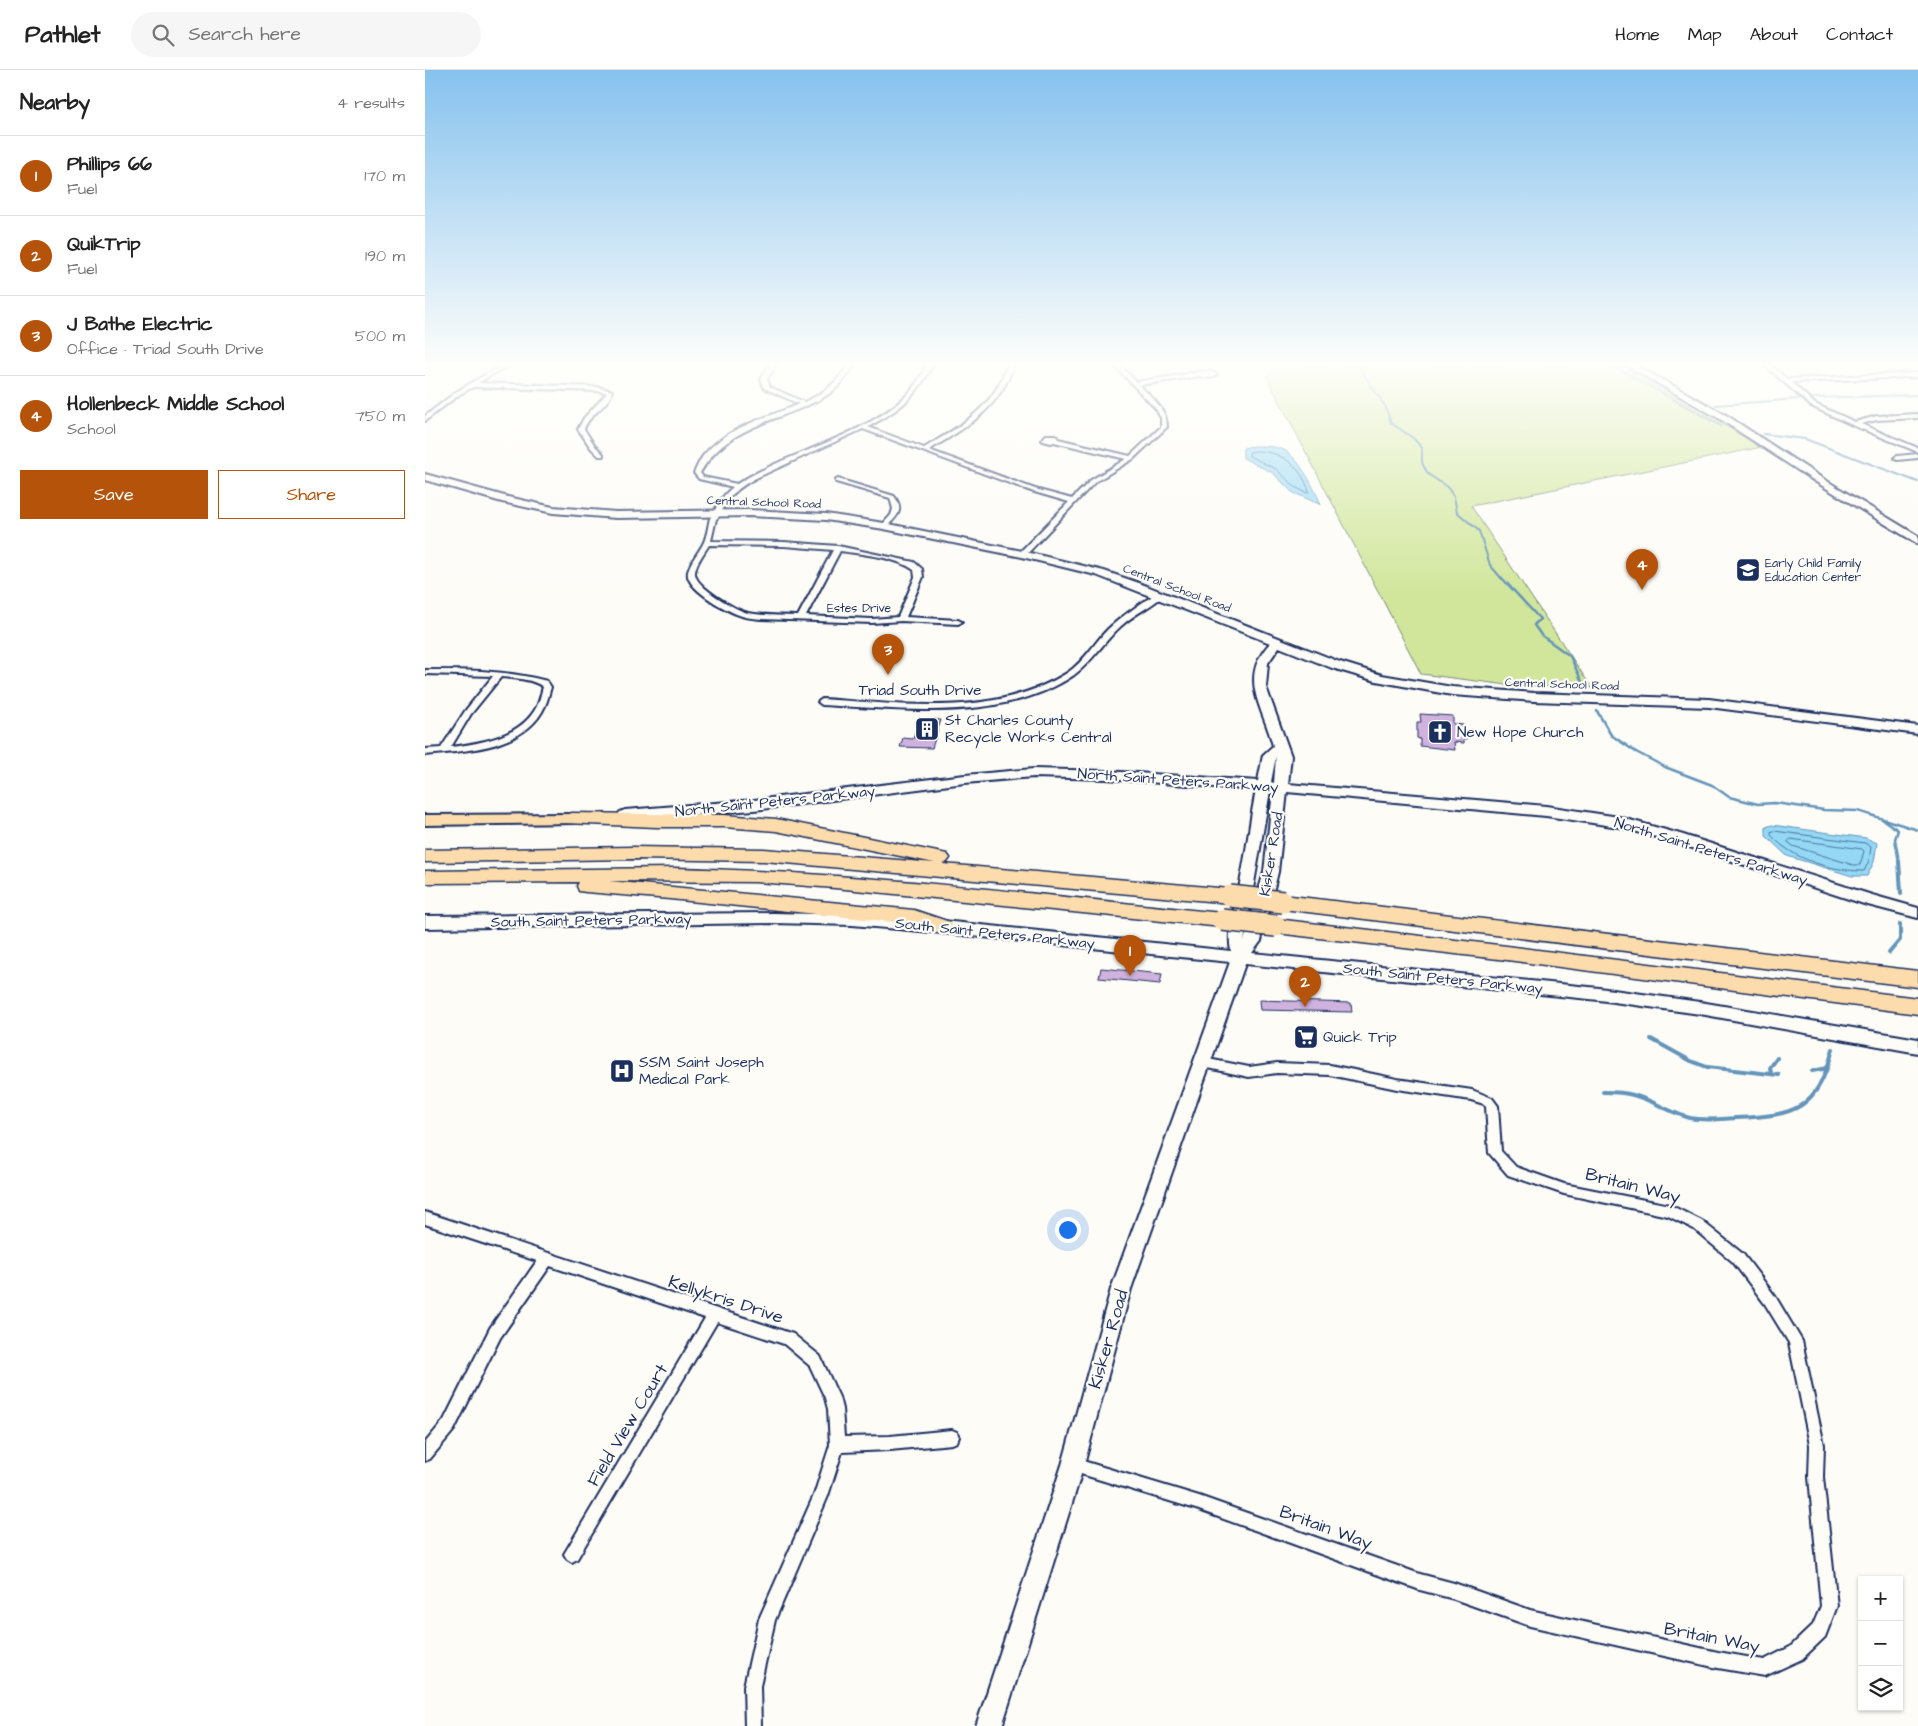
<!DOCTYPE html>
<html lang="en">
<head>
<meta charset="utf-8">
<style>
	body { margin:0; font-family:"Architects Daughter",sans-serif; background:#f6f6f6; color:#222 }
	.controls { position:absolute; right:15px; bottom:15px; display:grid; overflow:hidden; border-radius:0px; box-shadow:0 1px 4px #0004 }
	.controls button { width:45px; height:45px; display:grid; place-items:center; padding:0; border:0; border-bottom:1px solid #e0e0e0; background:#fff; color:#222; font:25px sans-serif }
	.you { position:absolute; left:642px; top:1159px; width:18px; height:18px; margin:-12px; border:4px solid #fff; border-radius:50%; background:#1a73e8; box-shadow:0 0 0 8px #1a73e833 }
	.badge { display:grid; place-items:center; width:32px; height:32px; border-radius:50%; background:#b45309; color:#fff; font-size:16px; font-weight:700 }
	.pin { position:absolute; translate:-50% -41px; filter:drop-shadow(0 1px 2px #0008) }
	.pin::after { content:''; position:absolute; top:26px; width:18px; height:15px; background:inherit; clip-path:polygon(0 0,100% 0,50% 100%) }
	.list { margin:0; padding:0; list-style:none }
	h2 { display:flex; justify-content:space-between; align-items:center; height:65px; margin:0; padding:0 20px; font-size:21px }
	h2 small { font-size:16px; font-weight:400; color:#767676 }
	.list li { display:grid; grid-template-columns:32px 1fr auto; gap:15px; align-items:center; box-sizing:border-box; height:80px; padding:0 20px; border-top:1px solid #e0e0e0 }
	.list b { display:block; font-size:19px; white-space:nowrap }
	.list p { margin:0; font-size:16px; white-space:nowrap; color:#767676 }
	.list em { font-size:16px; font-style:normal; color:#767676 }
	.actions { display:flex; gap:10px; padding:15px 20px }
	.actions a { flex:1; padding:11px 0; border:1px solid #b45309; border-radius:0px; text-align:center; font-size:18px; color:#b45309 }
	.actions .main { background:#b45309; color:#fff }
	.icon { flex:none; width:28px; height:28px; fill:none; stroke:currentColor; stroke-width:2; stroke-linecap:round; stroke-linejoin:round }
	.map { position:relative; flex:none; width:1493px; height:1656px; overflow:hidden }
	header { display:flex; align-items:center; gap:30px; box-sizing:border-box; height:70px; padding:0 25px; background:#fff; border-bottom:1px solid #e0e0e0 }
	header strong { font-size:24px }
	nav { display:flex; gap:28px; margin-inline-start:auto; font-size:18px }
	.search { width:350px; height:45px; background:#f6f6f6; display:flex; align-items:center; gap:12px; box-sizing:border-box; padding:0 18px; border-radius:28px; color:#767676; font-size:19px }
	main { display:flex }
	aside { flex:1; background:#fff }
	.map>svg:first-child { display:block }
	.green { fill:#d1e69b; stroke:#768a7c }
	.water { fill:#94d8f6; stroke:#6494b9 }
	.lines { fill:none; stroke-linecap:round; stroke-linejoin:round }
	.shore { stroke:#4b739b; stroke-width:1 }
	.stream-far2 { stroke:#6494b9; stroke-width:2 }
	.stream-far1 { stroke:#6494b9; stroke-width:2.5 }
	.stream { stroke:#6494b9; stroke-width:4 }
	.building { fill:#d0b2df; stroke:#1b2f5e }
	.minor-casing { stroke:#1b2f5e; stroke-width:4 }
	.secondary-casing { stroke:#1b2f5e; stroke-width:4 }
	.primary-casing { stroke:#1b2f5e; stroke-width:4 }
	.motorway-casing { stroke:#1b2f5e; stroke-width:3 }
	.minor { fill:#fdfcf7; fill-rule:evenodd }
	.secondary { fill:#fdfcf7; fill-rule:evenodd }
	.primary { fill:#fcdcac; fill-rule:evenodd }
	.motorway { fill:#fcdcac; fill-rule:evenodd }
	.motorway-bridge-casing { stroke:#1b2f5e; stroke-width:24; stroke-linecap:butt }
	.motorway-bridge { stroke:#fcdcac; stroke-width:21 }
	.labels { text-anchor:middle; stroke-width:4.5; stroke-linejoin:round; paint-order:stroke }
	.far-street-label { font-size:12px; fill:#1b2f5e; stroke:#fdfcf7 }
	.far-poi-label { font-size:12px; fill:#1b2f5e; stroke:#fdfcf7; text-anchor:start }
	.street-label { font-size:15px; fill:#1b2f5e; stroke:#fdfcf7 }
	.poi-label { font-size:15px; fill:#1b2f5e; stroke:#fdfcf7; text-anchor:start }
	.near-street-label { font-size:18px; fill:#1b2f5e; stroke:#fdfcf7 }
</style>
</head>
<body>
<header>
<strong>Pathlet</strong>
<div class="search"><svg class="icon" aria-label="search" viewBox="0 0 24 24"><circle cx="10" cy="10" r="6"/><path d="M15 15l6 6"/></svg>Search here</div>
<nav><a>Home</a><a>Map</a><a>About</a><a>Contact</a></nav>
</header>
<main>
<aside>
<h2>Nearby<small>4 results</small></h2>
<ul class="list">
<li><span class="badge">1</span><div><b>Phillips 66</b><p>Fuel</p></div><em>170 m</em></li>
<li><span class="badge">2</span><div><b>QuikTrip</b><p>Fuel</p></div><em>190 m</em></li>
<li><span class="badge">3</span><div><b>J Bathe Electric</b><p>Office · Triad South Drive</p></div><em>500 m</em></li>
<li><span class="badge">4</span><div><b>Hollenbeck Middle School</b><p>School</p></div><em>750 m</em></li>
</ul>
<div class="actions"><a class="main">Save</a><a>Share</a></div>
</aside>
<div class="map">
<svg width="1493" height="1656" viewBox="0 0 1493 1656">
	<rect width="100%" height="100%" fill="#fdfcf7"/>
	<filter id="ink" filterUnits="userSpaceOnUse"><feTurbulence type="fractalNoise" baseFrequency=".02" numOctaves="2"/><feDisplacementMap in="SourceGraphic" scale="10" xChannelSelector="R" yChannelSelector="G"/><feConvolveMatrix kernelMatrix="1 2 1 2 8 2 1 2 1" color-interpolation-filters="sRGB"/></filter>
	<g filter="url(#ink)">
		<path class="green" d="M855,293H1190L1337,377L1046,436L1167,618L1083,615L996,604L842,307Z"/>
		<g class="water">
			<path d="M828,376C837,376 850,376 859,380C874,387 891,421 896,435L867,422L848,403L818,388V378Z"/>
			<path d="M1347,755L1441,768L1452,773L1449,792L1442,806H1427L1362,786L1341,766V757Z"/>
		</g>
		<g class="lines">
			<g class="shore">
				<path d="M833,381C858,382 877,397 884,422L882,423L870,417L851,399L824,386L825,382Z"/>
				<path d="M1349,761L1440,773L1446,777L1444,791L1439,801C1407,801 1368,790 1346,765V762Z"/>
				<path d="M1366,769L1437,779L1439,781L1435,795H1428L1368,776L1363,772Z"/>
			</g>
			<g class="stream-far2">
				<path d="M931,293L960,336L966,353L988,368L997,378V393L1003,404L1022,417L1029,427L1032,442L1054,461L1065,495L1077,509"/>
				<path d="M1183,293L1296,356"/>
				<path d="M1386,328L1493,325"/>
				<path d="M1291,335L1373,329"/>
				<path d="M1338,364L1380,369L1493,412"/>
			</g>
			<g class="stream-far1">
				<path d="M1076,507L1115,549L1109,555L1116,565L1145,586L1159,616"/>
				<path d="M1172,641L1186,665L1211,682L1240,697L1287,715L1304,727L1333,734L1350,733L1399,740L1433,741L1493,760"/>
				<path d="M1457,749L1473,760L1470,769L1474,792"/>
			</g>
			<g class="stream">
				<path d="M1474,791L1476,823"/>
				<path d="M1464,883L1475,870V854"/>
				<path d="M1226,969L1266,991L1282,997L1354,1005"/>
				<path d="M1387,1001L1403,998"/>
				<path d="M1346,1003L1345,998L1352,988"/>
				<path d="M1178,1022C1188,1022 1198,1022 1208,1025C1228,1030 1245,1043 1265,1048C1280,1051 1296,1049 1311,1048C1371,1046 1392,1039 1408,979"/>
			</g>
		</g>
		<g class="building">
			<path d="M995,644L1028,646V654L1038,655V660H1043L1042,669L1039,668V673L1029,672L1030,680L995,676V669L992,668V652H996Z"/>
			<path d="M494,649L516,650L507,678L475,677L478,668L488,669Z"/>
			<path d="M676,898L737,904L735,914L674,908Z"/>
			<path d="M834,930L926,933L927,942L835,940Z"/>
		</g>
		<g class="lines">
			<defs>
				<g id="minor">
					<path d="M80,293H87L53,313L173,317L187,321C185,335 164,344 159,359L170,376L178,384V386H174L166,378L153,359L159,348L182,323L173,321L48,317L35,324L0,351V346L31,322Z"/>
					<path d="M346,293H352L342,309L345,317L379,332C399,324 413,312 424,293H430C424,303 418,313 409,320C400,328 389,332 379,337C338,354 298,362 275,403L278,407L312,414C324,406 337,400 350,394C390,376 451,357 482,325C491,316 497,304 503,293H509C490,328 477,338 443,357L499,378C536,356 570,337 583,293H589C576,338 542,357 504,380L610,419L647,429L666,410L701,389L629,372L626,373L618,371L617,370L621,365H631L633,369L705,386L736,357V348L731,339L687,293H693L711,312L780,301L788,302L792,305C788,308 780,309 776,306L714,315C726,327 742,339 742,357L708,389L670,412L600,486L593,484L644,432L606,421L438,359L331,408C320,414 309,421 302,431C297,437 297,446 291,449L286,471L359,472L413,476L489,492L497,499L498,507L481,547L533,550L537,552L533,554L476,551L447,553L336,549C330,548 323,548 317,546C303,542 259,518 263,502C265,491 273,484 278,474C282,467 283,456 285,448C290,444 290,439 293,434C297,427 302,422 308,417L274,409L269,403C272,397 274,391 278,386C301,357 342,348 374,334L339,318L336,309ZM284,475L359,476L408,480L373,546C356,545 339,546 323,543C311,540 268,516 270,502C271,493 279,483 284,475ZM415,481C436,484 472,487 489,500L490,507L473,547L447,549L381,546Z"/>
					<path d="M1337,293H1343L1362,309L1493,303V307L1366,312L1390,334L1430,352L1452,346L1493,344V348L1452,350L1436,354L1493,378V382L1427,355L1386,336Z"/>
					<path d="M1493,384V388L1472,390L1469,388L1472,386Z"/>
					<path d="M413,409L469,426C480,440 472,447 461,457H457L456,456L466,445L468,439L465,428L411,412V410Z"/>
					<path d="M732,523H735L739,525C726,537 709,544 696,556C679,571 667,592 649,605C579,653 476,639 397,635L393,632L397,629C477,634 570,648 642,603C659,592 669,573 683,559C698,545 715,534 732,523Z"/>
					<path d="M0,600C41,600 82,600 122,611L126,617C124,623 123,630 120,636C101,679 40,681 0,685V679L16,678L40,641L68,606L0,604ZM76,607C88,608 108,609 118,617C116,623 115,630 112,636C97,667 56,673 26,677L46,644Z"/>
					<path d="M778,988L824,997L852,993L905,995L972,1009L1047,1020L1067,1028L1073,1036L1076,1081L1091,1097L1139,1114L1245,1135L1277,1151L1318,1184L1350,1226L1377,1271L1399,1375L1398,1407L1412,1536L1400,1567L1377,1589L1340,1606L1293,1598L1105,1556L1029,1529L995,1520L774,1440L643,1400L641,1395L643,1390L648,1388L774,1426L995,1504L1029,1513L1105,1540L1293,1582L1339,1590L1365,1577L1388,1555L1396,1536L1384,1407L1385,1375L1364,1273L1340,1234L1308,1192L1269,1159L1243,1146L1139,1124L1083,1105L1064,1083L1061,1037L1059,1034L1046,1030L972,1019L905,1005L852,1003L824,1007L774,996L772,993L774,990Z"/>
					<path d="M0,1142L368,1264L395,1286L414,1327L417,1339L419,1367L465,1366L527,1360L532,1362L534,1367L532,1372L527,1374L465,1380L417,1382L403,1426L350,1550L335,1616L336,1656H320L319,1616L334,1549L389,1425L405,1375L403,1339L400,1328L385,1296L359,1274L292,1252L152,1489L147,1492L142,1489L139,1484L142,1479L280,1248L125,1196L75,1268L29,1360L5,1389L0,1391V1373L19,1350L65,1258L112,1191L0,1154Z"/>
				</g>
				<g id="secondary">
					<path d="M1197,293H1207L1301,345L1397,408L1493,466V474L1391,412L1295,349Z"/>
					<path d="M0,404L83,427L128,437L191,442L324,440L401,444L459,453L597,481L679,501L714,513L915,592L957,605L1027,617L1109,623L1284,629L1493,656V664L1284,637L1109,631L1027,625L951,611L907,598L854,577L843,593L841,617L866,686L863,714L1121,736L1194,747L1255,764L1447,825L1493,838V848L1439,834L1246,771L1194,757L1121,746L862,722L853,802L836,871L827,883L1174,918L1275,932L1493,969V983L1275,944L1174,930L820,894L706,1219L659,1395L577,1656H551L637,1395L686,1219L805,892L518,863L427,855L349,853L0,858V846L349,843L427,845L518,851L806,881C801,857 812,832 816,808C822,779 825,749 831,720L681,709L609,707L540,713L329,740L200,750L195,748L193,745L195,742L200,740L329,730L540,705L609,699L681,701L833,711L838,685L848,676C839,638 812,609 845,573L671,505L597,487L459,459L401,450L324,446L191,448L128,443L77,432L0,410ZM851,686L849,713L846,712ZM845,721H848L839,802L819,871Z"/>
				</g>
				<path id="primary" d="M147,744L152,745L155,749L152,753L0,755V745Z"/>
				<g id="motorway">
					<path d="M147,743L299,745L351,749L522,784L525,788L522,792L518,794L805,819L812,821L814,826L812,831L805,833L339,791L208,789L0,792V780L208,777L339,779L510,793L351,761L299,757H231L141,753L138,749L141,745Z"/>
					<path d="M249,798C432,802 615,825 797,843L804,845L807,850L804,855L797,857L410,818L330,812L184,811L489,840L525,852L528,857L525,862L518,864L488,854L245,829L161,822L154,821L152,816L154,812L0,813V801Z"/>
					<path d="M858,825L1493,901V917L858,839L851,837L849,832L851,827Z"/>
					<path d="M851,849L1082,876L1493,928V944L1082,890L851,863L844,861L841,856L844,851Z"/>
				</g>
			</defs>
			<use href="#minor" class="minor-casing"/>
			<use href="#secondary" class="secondary-casing"/>
			<use href="#primary" class="primary-casing"/>
			<use href="#motorway" class="motorway-casing"/>
			<use href="#minor" class="minor"/>
			<use href="#secondary" class="secondary"/>
			<use href="#primary" class="primary"/>
			<use href="#motorway" class="motorway"/>
			<defs>
				<g id="motorway-bridge">
					<path d="M805,826L858,832"/>
					<path d="M797,850L851,856"/>
				</g>
			</defs>
			<use href="#motorway-bridge" class="motorway-bridge-casing"/>
			<use href="#motorway-bridge" class="motorway-bridge"/>
		</g>
	</g>
	<linearGradient id="sky" x2="0" y2="1"><stop stop-color="#86c2ee"/><stop offset="0.56" stop-color="#fefefb"/><stop offset="1" stop-color="#fefefb" stop-opacity="0"/></linearGradient>
	<rect width="1493" height="525" fill="url(#sky)"/>
	<defs>
		<symbol id="school-square" viewBox="-11 -11 22 22"><rect x="-9" y="-9" width="18" height="18" rx="4" fill="#1b2f5e" stroke="#fdfcf7"/><path d="M0-5L7-2L0 1L-7-2ZM-4 1L0 2.5L4 1V4Q0 6-4 4Z" fill="#fff"/></symbol>
		<symbol id="building-square" viewBox="-11 -11 22 22"><rect x="-9" y="-9" width="18" height="18" rx="4" fill="#1b2f5e" stroke="#fdfcf7"/><path d="M-4-6H4V6H1V3H-1V6H-4ZM-2.5-4.3h1.7v1.8h-1.7ZM.8-4.3h1.7v1.8H.8ZM-2.5-1h1.7V.8h-1.7ZM.8-1h1.7V.8H.8Z" fill="#fff"/></symbol>
		<symbol id="church-square" viewBox="-11 -11 22 22"><rect x="-9" y="-9" width="18" height="18" rx="4" fill="#1b2f5e" stroke="#fdfcf7"/><path d="M-1.2-6h2.4v3.5h3.3v2.4h-3.3V6h-2.4V-.1h-3.3v-2.4h3.3Z" fill="#fff"/></symbol>
		<symbol id="supermarket-square" viewBox="-11 -11 22 22"><rect x="-9" y="-9" width="18" height="18" rx="4" fill="#1b2f5e" stroke="#fdfcf7"/><path d="M-6-5.5h2.5l.6 2H6L4.5 2H-2.5L-4.4-4H-6ZM-1.5 3.2a1.3 1.3 0 1 0 .1 0ZM3 3.2a1.3 1.3 0 1 0 .1 0Z" fill="#fff"/></symbol>
		<symbol id="hospital-square" viewBox="-11 -11 22 22"><rect x="-9" y="-9" width="18" height="18" rx="4" fill="#1b2f5e" stroke="#fdfcf7"/><path d="M-5-5h3v3.5h4V-5h3V5h-3V1.5h-4V5h-3Z" fill="#fff"/></symbol>
	</defs>
	<g fill-rule="evenodd">
		<use href="#school-square" x="1309" y="486" width="28" height="28"/>
		<use href="#building-square" x="488" y="645" width="28" height="28"/>
		<use href="#church-square" x="1001" y="648" width="28" height="28"/>
		<use href="#supermarket-square" x="867" y="953" width="28" height="28"/>
		<use href="#hospital-square" x="183" y="987" width="28" height="28"/>
	</g>
	<g class="labels">
		<g class="far-street-label">
			<text transform="translate(339 432) rotate(2)" y="4">Central School Road</text>
			<text transform="translate(752 518) rotate(21)" y="4">Central School Road</text>
			<text x="434" y="542">Estes Drive</text>
			<text transform="translate(1137 614) rotate(2)" y="4">Central School Road</text>
		</g>
		<g class="far-poi-label">
			<text x="1340" y="497">Early Child Family<tspan x="1340" dy="14">Education Center</tspan></text>
		</g>
		<g class="street-label">
			<text x="495" y="625">Triad South Drive</text>
			<text transform="translate(753 710) rotate(4)" y="5">North Saint Peters Parkway</text>
			<text transform="translate(350 731) rotate(-6)" y="5">North Saint Peters Parkway</text>
			<text transform="translate(1286 781) rotate(17)" y="5">North Saint Peters Parkway</text>
			<text transform="translate(846 784) rotate(-81)" y="5">Kisker Road</text>
			<text transform="translate(166 850) rotate(-1)" y="5">South Saint Peters Parkway</text>
			<text transform="translate(570 863) rotate(6)" y="5">South Saint Peters Parkway</text>
			<text transform="translate(1018 908) rotate(6)" y="5">South Saint Peters Parkway</text>
		</g>
		<g class="poi-label">
			<text x="520" y="655">St Charles County<tspan x="520" dy="17">Recycle Works Central</tspan></text>
			<text x="1032" y="667">New Hope Church</text>
			<text x="898" y="972">Quick Trip</text>
			<text x="214" y="997">SSM Saint Joseph<tspan x="214" dy="17">Medical Park</tspan></text>
		</g>
		<g class="near-street-label">
			<text transform="translate(1208 1115) rotate(14)" y="6">Britain Way</text>
			<text transform="translate(301 1229) rotate(18)" y="6">Kellykris Drive</text>
			<text transform="translate(683 1269) rotate(-74)" y="6">Kisker Road</text>
			<text transform="translate(202 1355) rotate(-59)" y="6">Field View Court</text>
			<text transform="translate(901 1457) rotate(20)" y="6">Britain Way</text>
			<text transform="translate(1287 1567) rotate(11)" y="6">Britain Way</text>
		</g>
	</g>
</svg>
<div class="controls">
<button>+</button>
<button>−</button>
<button><svg class="icon" aria-label="layers" viewBox="0 0 24 24"><path d="M12 4l9 5-9 5-9-5zM3 14l9 5 9-5"/></svg></button>
</div>
<div class="you"></div>
<div class="pin badge" style="left:705px;top:906px">1</div>
<div class="pin badge" style="left:880px;top:937px">2</div>
<div class="pin badge" style="left:463px;top:605px">3</div>
<div class="pin badge" style="left:1217px;top:520px">4</div>
</div>
</main>
</body>
</html>
